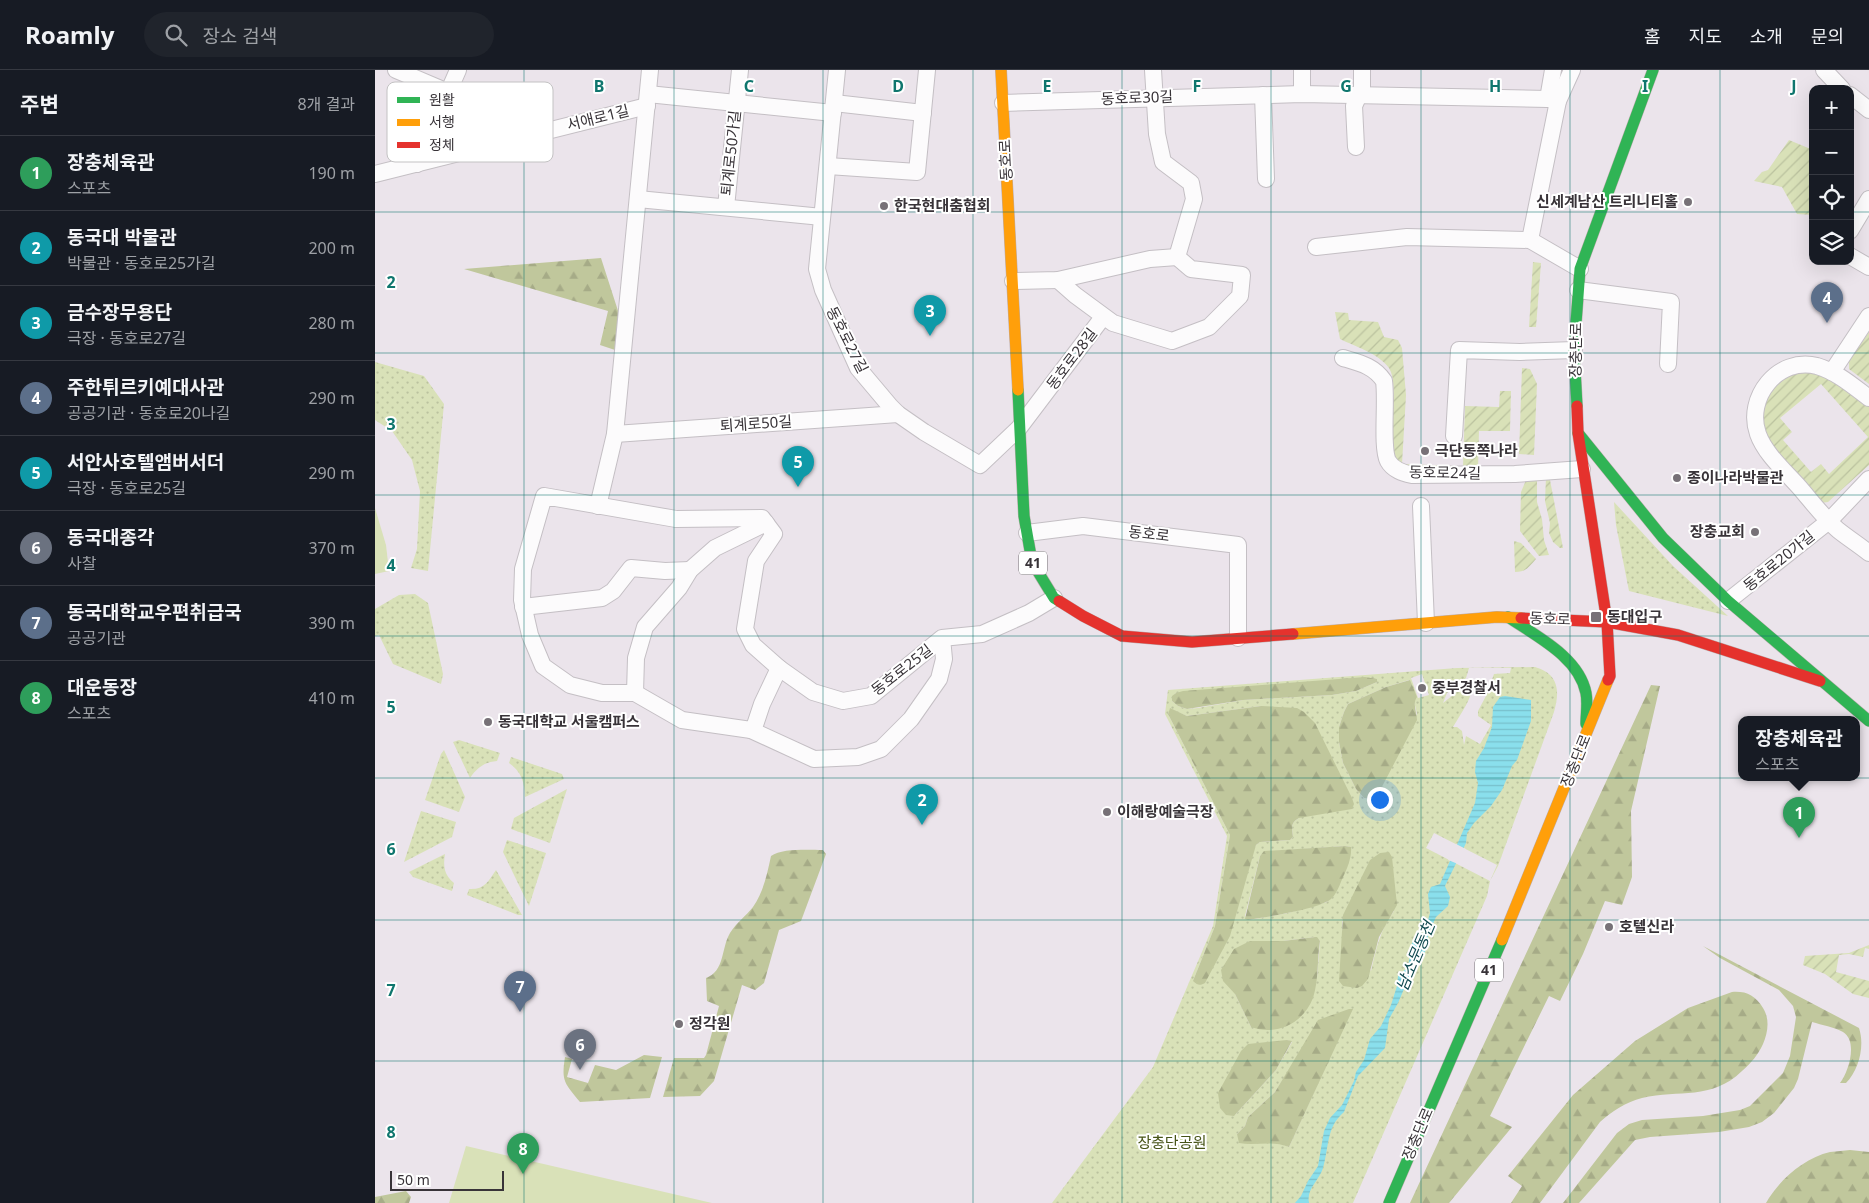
<!DOCTYPE html>
<html lang="ko">
<head>
<meta charset="utf-8">
<style>
	body { margin:0; font-family:"Noto Sans","Noto Sans KR",sans-serif; background:#20242c; color:#f1f3f6 }
	.controls { position:absolute; right:15px; top:15px; display:grid; overflow:hidden; border-radius:10px; box-shadow:0 5px 20px #0002 }
	.controls button { width:45px; height:45px; display:grid; place-items:center; padding:0; border:0; border-bottom:1px solid #363941; background:#171b24; color:#f1f3f6; font:25px sans-serif }
	.scale { position:absolute; left:15px; bottom:12px; width:114px; box-sizing:border-box; padding-left:5px; border:2px solid #383338; border-top:0; font-size:14px; line-height:18px; white-space:nowrap; color:#383338; -webkit-text-stroke:4px #fff; paint-order:stroke }
	.you { position:absolute; left:1004px; top:729px; width:18px; height:18px; margin:-12px; border:4px solid #fff; border-radius:50%; background:#1a73e8; box-shadow:0 0 0 8px #1a73e833 }
	.badge { display:grid; place-items:center; width:32px; height:32px; border-radius:50%; background:#2563eb; color:#fff; font-size:16px; font-weight:700 }
	.pin { position:absolute; translate:-50% -41px; filter:drop-shadow(0 1px 2px #0008) }
	.pin::after { content:''; position:absolute; top:26px; width:18px; height:15px; background:inherit; clip-path:polygon(0 0,100% 0,50% 100%) }
	.popup { position:absolute; left:1363px; top:646px; width:122px; height:65px; box-sizing:border-box; display:grid; place-content:center; border-radius:10px; background:#171b24; filter:drop-shadow(0 1px 4px #0005); font-size:16px; white-space:nowrap; color:#9ea1a6 }
	.popup b { font-size:19px; color:#f1f3f6 }
	.popup::after { content:''; position:absolute; left:50%; top:100%; margin-left:-10px; border:10px solid transparent; border-top-color:#171b24 }
	.list { margin:0; padding:0; list-style:none }
	h2 { display:flex; justify-content:space-between; align-items:center; height:65px; margin:0; padding:0 20px; font-size:21px }
	h2 small { font-size:16px; font-weight:400; color:#9ea1a6 }
	.list li { display:grid; grid-template-columns:32px 1fr auto; gap:15px; align-items:center; box-sizing:border-box; height:75px; padding:0 20px; border-top:1px solid #363941 }
	.list b { display:block; font-size:19px; white-space:nowrap }
	.list p { margin:0; font-size:16px; white-space:nowrap; color:#9ea1a6 }
	.list em { font-size:16px; font-style:normal; color:#9ea1a6 }
	.icon { flex:none; width:28px; height:28px; fill:none; stroke:currentColor; stroke-width:2; stroke-linecap:round; stroke-linejoin:round }
	.map { position:relative; flex:none; width:1494px; height:1133px; overflow:hidden }
	header { display:flex; align-items:center; gap:30px; box-sizing:border-box; height:70px; padding:0 25px; background:#171b24; border-bottom:1px solid #363941 }
	header strong { font-size:24px }
	nav { display:flex; gap:28px; margin-inline-start:auto; font-size:18px }
	.search { width:350px; height:45px; background:#20242c; display:flex; align-items:center; gap:12px; box-sizing:border-box; padding:0 18px; border-radius:28px; color:#9ea1a6; font-size:19px }
	main { display:flex }
	aside { flex:1; background:#171b24 }
	.map>svg:first-child { display:block }
	.grass { fill:url(#grass-dots); fill-rule:evenodd }
	.forest { fill:url(#forest-firs) }
	.garden { fill:url(#garden-furrows); fill-rule:evenodd }
	.pitch { fill:#d9e1b8 }
	.water { fill:url(#water-rules) }
	.pier { fill:#ebe4eb }
	.lines { fill:none; stroke-linecap:round; stroke-linejoin:round }
	.street-casing { stroke:#c4bfc4; stroke-width:18 }
	.fast-casing { stroke:#bcacac; stroke-width:12 }
	.slow-casing { stroke:#bcacac; stroke-width:12 }
	.jam-casing { stroke:#bcacac; stroke-width:12 }
	.street { stroke:#fcfbfc; stroke-width:16 }
	.fast { stroke:#30b455; stroke-width:11 }
	.slow { stroke:#ff9f0a; stroke-width:11 }
	.jam { stroke:#e5322d; stroke-width:11 }
	.grid { fill:none; stroke:#0f766e; stroke-width:1; stroke-opacity:0.55 }
	.poi-dot { fill:#777177; stroke:#fff; stroke-width:2 }
	.labels { text-anchor:middle; stroke-width:4; stroke-linejoin:round; paint-order:stroke }
	.shield { fill:#fff; stroke:#747074; stroke-width:1 }
	.shield-label { font-size:14px; font-weight:bold; fill:#383338 }
	.street-label { font-size:15px; fill:#383338; stroke:#fff }
	.poi-label { font-size:15px; font-weight:bold; fill:#383338; stroke:#fff; text-anchor:start }
	.park-label { font-size:15px; fill:#475417; stroke:#fff }
	.water-label { font-size:16px; font-style:italic; fill:#10494f; stroke:#fff }
	.key { fill:#fff; stroke:#c3c2c3; stroke-width:1 }
	.key-label { font-size:14px; fill:#383338 }
	.grid-label { font-size:16px; text-anchor:middle; font-weight:bold; fill:#0f766e; stroke:#fff; stroke-width:4; stroke-linejoin:round; paint-order:stroke }
</style>
</head>
<body>
<header>
<strong>Roamly</strong>
<div class="search"><svg class="icon" aria-label="search" viewBox="0 0 24 24"><circle cx="10" cy="10" r="6"/><path d="M15 15l6 6"/></svg>장소 검색</div>
<nav><a>홈</a><a>지도</a><a>소개</a><a>문의</a></nav>
</header>
<main>
<aside>
<h2>주변<small>8개 결과</small></h2>
<ul class="list">
<li><span class="badge" style="background:#2e9e5b">1</span><div><b>장충체육관</b><p>스포츠</p></div><em>190 m</em></li>
<li><span class="badge" style="background:#0f9aa8">2</span><div><b>동국대 박물관</b><p>박물관 · 동호로25가길</p></div><em>200 m</em></li>
<li><span class="badge" style="background:#0f9aa8">3</span><div><b>금수장무용단</b><p>극장 · 동호로27길</p></div><em>280 m</em></li>
<li><span class="badge" style="background:#5c6f8a">4</span><div><b>주한튀르키예대사관</b><p>공공기관 · 동호로20나길</p></div><em>290 m</em></li>
<li><span class="badge" style="background:#0f9aa8">5</span><div><b>서안사호텔앰버서더</b><p>극장 · 동호로25길</p></div><em>290 m</em></li>
<li><span class="badge" style="background:#6b7280">6</span><div><b>동국대종각</b><p>사찰</p></div><em>370 m</em></li>
<li><span class="badge" style="background:#5c6f8a">7</span><div><b>동국대학교우편취급국</b><p>공공기관</p></div><em>390 m</em></li>
<li><span class="badge" style="background:#2e9e5b">8</span><div><b>대운동장</b><p>스포츠</p></div><em>410 m</em></li>
</ul>
</aside>
<div class="map">
<svg width="1494" height="1133" viewBox="0 0 1494 1133">
	<defs>
		<pattern id="grass-dots" width="8" height="8" patternUnits="userSpaceOnUse" patternTransform="scale(1.25)"><rect width="8" height="8" fill="#d9e1b8"/><path d="M2 2h.1M6 6h.1" fill="none" stroke="#bbc29f" stroke-width="1.8" stroke-linecap="round"/></pattern>
		<pattern id="forest-firs" width="22" height="20" patternUnits="userSpaceOnUse" patternTransform="scale(1.25)"><rect width="22" height="20" fill="#c0c79c"/><path d="M5 1l3.5 6h-7zM16 11l3.5 6h-7z" fill="#a6ab87"/></pattern>
		<pattern id="garden-furrows" width="10" height="10" patternUnits="userSpaceOnUse" patternTransform="scale(1.25)"><rect width="10" height="10" fill="#d9e1b8"/><path d="M-1 1l2-2M0 10L10 0M9 11l2-2" fill="none" stroke="#bbc29f"/></pattern>
		<pattern id="water-rules" width="6" height="5" patternUnits="userSpaceOnUse" patternTransform="scale(1.25)"><rect width="6" height="5" fill="#8adfec"/><path d="M0 2.5h6" fill="none" stroke="#78c0cb"/></pattern>
	</defs>
	<rect width="100%" height="100%" fill="#ebe4eb"/>
	<g class="grass">
		<path d="M0,292L49,306L69,334L53,501L36,498L42,479L45,421L37,390L17,361L0,350Z"/>
		<path d="M1239,432L1298,496L1353,546L1254,521L1241,455Z"/>
		<path d="M40,524L53,533L68,604L66,614L18,594L4,565L0,566V539L24,525Z"/>
		<path d="M1160,597C1184,604 1185,621 1179,642L1123,796L1115,811L1112,826L978,1133H677L778,997L838,856L852,766L790,644L793,620L1082,598ZM1094,598H1136L1135,603L1119,604L1112,624L1103,641V646L1116,655L1105,674L1091,666L1089,675L1087,661L1082,657H1078C1086,643 1098,628 1098,612L1093,613L1068,633L1072,623L1091,608ZM1047,604L1054,625L1043,628L1036,608ZM1034,610L1042,644L1000,730L989,728L981,719L968,693L964,672V657L969,642L973,634L1011,617ZM1002,612L981,621L957,625L868,630L823,638L812,639L803,636L797,631L798,626L801,623ZM886,636L924,748C915,753 917,758 918,767L915,770L885,772L881,775L818,911L840,856L855,765L793,644L795,639L812,646ZM1059,763L1122,795L1115,811L1051,778ZM970,776L975,777L952,832L913,843L874,850L870,846L885,786L889,782ZM1019,841C1005,860 1001,879 996,901L967,866V851ZM940,867L945,871L942,908L876,957L860,924L875,871H908ZM977,939L914,1077L904,1073H892L862,1064L870,1056L873,1047L900,1022L912,1003ZM912,970L917,972L901,1000L859,1046Z"/>
		<path d="M84,670L125,683L122,691C109,692 102,698 95,708L78,672Z"/>
		<path d="M69,680L90,727L84,742L50,730L66,684Z"/>
		<path d="M136,687L187,704L189,709L150,727C150,713 146,701 134,693Z"/>
		<path d="M192,719L175,773L136,759L139,748Z"/>
		<path d="M46,741L81,752L77,767L29,792Z"/>
		<path d="M132,770L171,783L154,836L128,782Z"/>
		<path d="M70,784C68,796 69,805 79,813L77,821L38,807L34,802Z"/>
		<path d="M121,800L147,845H143L92,825L94,819C109,820 113,812 121,800Z"/>
	</g>
	<g class="forest">
		<path d="M226,188L245,247L246,282L225,275L233,241L89,199Z"/>
		<path d="M990,607L1002,609V612L981,621L957,625L868,630L812,639L803,636L797,631V626L801,623L808,621Z"/>
		<path d="M1035,610L1042,627C1037,634 1042,642 1042,650L1000,730L989,728L981,719L968,693L964,672V657L969,642L973,634L1011,617Z"/>
		<path d="M1276,615L1285,616L1256,741L1257,807L1247,835L1230,831L1208,884L1185,931L1174,926L1115,1046L1137,1057L1074,1133H1035Z"/>
		<path d="M886,636L922,638L929,642L940,653L977,728L979,734L977,739L924,748C915,753 917,758 918,767L915,770L885,772L881,775L855,866L830,913C825,916 822,915 818,911L840,856L855,765L793,644L795,638L812,646Z"/>
		<path d="M970,776L976,777C977,787 972,799 968,807C965,814 962,823 957,828C947,839 890,847 873,850L870,849L885,786L889,781Z"/>
		<path d="M448,780L451,784L426,851L404,860L389,913L380,920L367,915L339,1011L325,1026L288,1027L299,988H329L331,985L344,936L332,931L331,908C350,901 346,878 355,863C361,853 371,846 378,837C389,821 392,804 396,786C407,778 434,780 448,780Z"/>
		<path d="M1014,782L1017,787L1022,835L1004,867L993,909L987,916L982,918L968,916L964,911L968,845L995,790L1005,783Z"/>
		<path d="M940,867H942L945,871C942,889 944,910 938,928C928,954 901,966 876,957L860,924L848,911L846,900L859,879L875,871H908Z"/>
		<path d="M1328,876L1484,958C1490,976 1484,1000 1471,1013H1465C1474,1001 1483,971 1468,962C1459,957 1447,955 1437,952L1423,1009L1419,1018L1399,1043L1387,1052L1374,1057L1344,1062L1275,1067L1260,1070L1204,1133H1188L1242,1063L1254,1054L1267,1050L1328,1046L1365,1040L1375,1036L1408,1003L1415,986L1421,947L1418,936L1404,920L1345,888Z"/>
		<path d="M1357,922C1371,921 1380,925 1388,938C1395,949 1393,962 1388,974C1383,985 1376,993 1367,1001C1336,1031 1305,1019 1267,1028C1251,1032 1237,1041 1225,1052L1165,1133H1136L1147,1116L1133,1106L1198,1025L1260,971L1313,938Z"/>
		<path d="M974,939H978L914,1077C897,1070 881,1076 864,1073L862,1064L870,1056L873,1047L900,1022L943,950Z"/>
		<path d="M912,970L917,971L901,1000L859,1046L851,1045L845,1038L843,1023L866,981L873,974Z"/>
		<path d="M269,985L287,987L275,1028L205,1032C190,1013 186,1012 190,987L197,989L192,1007L213,1013L220,995L241,1000Z"/>
		<path d="M1475,1080L1494,1082V1133H1391C1404,1110 1429,1088 1455,1082C1462,1081 1469,1081 1475,1080Z"/>
		<path d="M31,1121L36,1127L34,1133H0V1127Z"/>
	</g>
	<g class="garden">
		<path d="M1414,70L1438,80V145L1422,144L1407,117L1379,111L1387,102L1393,100Z"/>
		<path d="M1158,192L1166,193L1161,257H1154Z"/>
		<path d="M960,242L973,243L974,250L1003,252L1009,267L1023,270L1027,278L1031,325L1027,394L1081,396V402H1034C1030,398 1022,394 1020,389C1009,370 1026,317 1014,298C1003,283 981,277 965,269Z"/>
		<path d="M1494,262V314L1474,299V291Z"/>
		<path d="M1431,295L1494,330V395L1453,432L1439,434L1393,380L1381,336L1386,321ZM1446,314L1493,367L1454,404L1446,394L1436,402L1408,370L1417,362L1405,348Z"/>
		<path d="M1147,298L1155,299L1162,314L1159,385L1144,384Z"/>
		<path d="M1125,321H1136L1135,361H1104L1103,398L1088,397L1090,336L1124,337Z"/>
		<path d="M1162,407V432L1167,449L1169,470L1174,485L1164,486L1145,461L1146,422L1152,408Z"/>
		<path d="M1171,407H1175V410L1188,478H1185L1178,472L1174,463L1175,453L1170,431Z"/>
		<path d="M1139,471L1146,473L1161,489C1154,497 1151,502 1140,502Z"/>
		<path d="M1494,875V879L1490,878L1488,887L1474,884L1464,885L1461,902L1494,911V928L1478,924L1450,904L1428,895L1430,886L1474,883Z"/>
	</g>
	<g class="pitch">
		<path d="M0,438L11,475L14,501L0,504Z"/>
		<path d="M91,1076L337,1133H74Z"/>
	</g>
	<path class="water" d="M1130,626L1156,630V651L1142,690L1137,696L1127,720L1116,736L1099,753L1092,763L1091,773L1070,816L1075,827L1073,836L1061,847L1053,864V875L1048,886L1040,895L1035,910L1029,919L1023,933L1014,949L1010,978L983,1006L969,1042C951,1057 954,1078 948,1098C944,1111 931,1119 934,1133H920L926,1126L933,1111L943,1096L949,1061L955,1048L967,1035L979,1011L981,1002L989,990L995,969L1006,956L1016,935L1022,916L1023,906L1033,897L1037,873L1039,869L1049,862L1053,850L1055,843L1053,824L1056,817L1065,814L1100,733L1103,713L1100,702L1101,691L1109,678L1117,657L1118,637L1125,627Z"/>
	<path class="pier" d="M1081,774L1091,779L1083,794L1073,790Z"/>
	<g class="lines">
		<defs>
			<g id="street">
				<path d="M21,0L73,22"/>
				<path d="M462,0L442,199L448,220L483,298L515,336L523,344L549,362L605,395L644,358L728,247"/>
				<path d="M778,0L782,64L788,92L816,113L819,129L802,187"/>
				<path d="M927,0V24"/>
				<path d="M1449,0L1467,19"/>
				<path d="M273,24L458,43"/>
				<path d="M888,25L891,109"/>
				<path d="M1475,25L1494,40"/>
				<path d="M1173,29L1178,0"/>
				<path d="M459,33L548,43"/>
				<path d="M628,33L927,24L1173,29L1183,31L1197,0"/>
				<path d="M981,77L979,36L987,18V0"/>
				<path d="M42,94L83,0"/>
				<path d="M453,96L542,102L552,0"/>
				<path d="M0,104L272,36"/>
				<path d="M263,129L447,147"/>
				<path d="M351,137L365,0"/>
				<path d="M1475,161L1494,129"/>
				<path d="M1155,170L1183,31"/>
				<path d="M941,177L1032,167L1155,170L1205,199"/>
				<path d="M1475,186L1494,197"/>
				<path d="M683,210L700,225L738,253L797,271L834,257L865,226L867,205L816,199L802,187"/>
				<path d="M638,211L683,210L775,189L802,187"/>
				<path d="M1203,220L1296,232L1293,294"/>
				<path d="M968,288C985,293 999,296 1009,311C1012,331 1006,377 1013,391C1018,400 1028,403 1037,405L1140,404L1207,399"/>
				<path d="M1457,302L1494,246"/>
				<path d="M1494,328C1478,316 1462,302 1442,296C1403,286 1370,328 1383,364C1390,384 1411,402 1425,418C1437,432 1449,448 1463,460C1473,468 1484,475 1494,483"/>
				<path d="M240,364L523,344"/>
				<path d="M1079,366L1084,280L1145,282L1199,280"/>
				<path d="M223,436L240,364L275,0"/>
				<path d="M1046,436L1051,553"/>
				<path d="M652,463L708,456L863,475V568"/>
				<path d="M1353,531L1454,451L1494,409"/>
				<path d="M148,537L227,528L238,521L256,498L290,501L315,500"/>
				<path d="M567,568L569,589L564,609L536,649L506,679L483,687L439,689L376,660L307,650L260,623H227L195,615L168,596L155,565L147,530L148,499L169,426L301,449L387,448L399,464L381,491L370,559L378,575L404,598L438,622L468,631L496,626L567,568L607,564L654,543L679,528"/>
				<path d="M260,623L261,588L270,557L304,518L315,500L340,478L391,453"/>
				<path d="M376,660L380,655L387,634L404,598"/>
			</g>
			<g id="fast">
				<path d="M643,320L649,446L657,492L679,528L684,531"/>
				<path d="M1202,336L1199,280L1205,199L1278,0"/>
				<path d="M1203,363L1288,468L1353,531L1494,651"/>
				<path d="M1133,547C1161,566 1204,587 1211,623C1213,633 1211,644 1211,654"/>
				<path d="M1014,1133L1127,870"/>
			</g>
			<g id="slow">
				<path d="M626,0L643,320"/>
				<path d="M918,564L1122,547L1146,548"/>
				<path d="M1127,870L1233,610"/>
			</g>
			<g id="jam">
				<path d="M1202,336L1203,363L1232,552L1235,606L1233,610"/>
				<path d="M684,531L708,546L747,566L817,572L918,564"/>
				<path d="M1146,548L1232,552L1303,565L1445,611"/>
			</g>
		</defs>
		<use href="#street" class="street-casing"/>
		<use href="#fast" class="fast-casing"/>
		<use href="#slow" class="slow-casing"/>
		<use href="#jam" class="jam-casing"/>
		<use href="#street" class="street"/>
		<use href="#fast" class="fast"/>
		<use href="#slow" class="slow"/>
		<use href="#jam" class="jam"/>
	</g>
	<path class="grid" d="M149,0V1133M299,0V1133M448,0V1133M598,0V1133M747,0V1133M896,0V1133M1046,0V1133M1195,0V1133M1345,0V1133M0,142H1438M1475,142H1494M0,283H1494M0,425H1494M0,566H1494M0,708H1494M0,850H1494M0,991H1494"/>
	<g class="poi-dot">
		<circle cx="1313" cy="132" r="5"/>
		<circle cx="509" cy="136" r="5"/>
		<circle cx="1050" cy="381" r="5"/>
		<circle cx="1302" cy="408" r="5"/>
		<circle cx="1380" cy="462" r="5"/>
		<rect x="1215" y="541" width="12" height="12" rx="2.5"/>
		<circle cx="1047" cy="618" r="5"/>
		<circle cx="113" cy="652" r="5"/>
		<circle cx="732" cy="742" r="5"/>
		<circle cx="1234" cy="857" r="5"/>
		<circle cx="304" cy="954" r="5"/>
	</g>
	<g class="labels">
		<g class="shield">
			<rect x="644" y="481.5" width="28" height="23" rx="4"/>
			<rect x="1100" y="888.5" width="28" height="23" rx="4"/>
		</g>
		<g class="shield-label">
			<text x="658" y="498">41</text>
			<text x="1114" y="905">41</text>
		</g>
		<g class="street-label">
			<text transform="translate(762 28) rotate(-2)" y="5">동호로30길</text>
			<text transform="translate(223 48) rotate(-14)" y="5">서애로1길</text>
			<text transform="translate(356 83) rotate(-84)" y="5">퇴계로50가길</text>
			<text transform="translate(631 90) rotate(-93)" y="5">동호로</text>
			<text transform="translate(472 270) rotate(63)" y="5">동호로27길</text>
			<text transform="translate(1201 280) rotate(-89)" y="5">장충단로</text>
			<text transform="translate(697 289) rotate(-53)" y="5">동호로28길</text>
			<text transform="translate(381 354) rotate(-4)" y="5">퇴계로50길</text>
			<text transform="translate(1070 403) rotate(1)" y="5">동호로24길</text>
			<text transform="translate(774 464) rotate(7)" y="5">동호로</text>
			<text transform="translate(1404 491) rotate(-39)" y="5">동호로20가길</text>
			<text transform="translate(1175 549) rotate(2)" y="5">동호로</text>
			<text transform="translate(527 600) rotate(-38)" y="5">동호로25길</text>
			<text transform="translate(1201 691) rotate(-68)" y="5">장충단로</text>
			<text transform="translate(1043 1064) rotate(-67)" y="5">장충단로</text>
		</g>
		<g class="poi-label">
			<text x="1303" y="137" text-anchor="end">신세계남산 트리니티홀</text>
			<text x="519" y="141">한국현대춤협회</text>
			<text x="1060" y="386">극단동쪽나라</text>
			<text x="1312" y="413">종이나라박물관</text>
			<text x="1370" y="467" text-anchor="end">장충교회</text>
			<text x="1232" y="552">동대입구</text>
			<text x="1057" y="623">중부경찰서</text>
			<text x="123" y="657">동국대학교 서울캠퍼스</text>
			<text x="742" y="747">이해랑예술극장</text>
			<text x="1244" y="862">호텔신라</text>
			<text x="314" y="959">정각원</text>
		</g>
		<g class="park-label">
			<text x="797" y="1078">장충단공원</text>
		</g>
		<g class="water-label">
			<text transform="translate(1040 886) rotate(-67)" y="6">남소문동천</text>
		</g>
	</g>
	<rect x="12" y="12" width="166" height="80" rx="8" class="key"/>
	<rect x="22" y="27" width="23" height="6" fill="#30b455"/>
	<rect x="22" y="49" width="23" height="7" fill="#ff9f0a"/>
	<rect x="22" y="72" width="23" height="6" fill="#e5322d"/>
	<g class="key-label">
		<text x="54" y="35">원활</text>
		<text x="54" y="57">서행</text>
		<text x="54" y="80">정체</text>
	</g>
	<g class="grid-label">
		<text x="224" y="22">B</text>
		<text x="374" y="22">C</text>
		<text x="523" y="22">D</text>
		<text x="672" y="22">E</text>
		<text x="822" y="22">F</text>
		<text x="971" y="22">G</text>
		<text x="1120" y="22">H</text>
		<text x="1270" y="22">I</text>
		<text x="1419" y="22">J</text>
		<text x="16" y="218">2</text>
		<text x="16" y="360">3</text>
		<text x="16" y="501">4</text>
		<text x="16" y="643">5</text>
		<text x="16" y="785">6</text>
		<text x="16" y="926">7</text>
		<text x="16" y="1068">8</text>
	</g>
</svg>
<div class="controls">
<button>+</button>
<button>−</button>
<button><svg class="icon" aria-label="locate" viewBox="0 0 24 24"><circle cx="12" cy="12" r="6"/><path d="M12 2v4M12 18v4M2 12h4M18 12h4"/></svg></button>
<button><svg class="icon" aria-label="layers" viewBox="0 0 24 24"><path d="M12 4l9 5-9 5-9-5zM3 14l9 5 9-5"/></svg></button>
</div>
<div class="scale">50 m</div>
<div class="you"></div>
<div class="pin badge" style="left:1424px;top:768px;background:#2e9e5b">1</div>
<div class="popup"><b>장충체육관</b>스포츠</div>
<div class="pin badge" style="left:547px;top:755px;background:#0f9aa8">2</div>
<div class="pin badge" style="left:555px;top:266px;background:#0f9aa8">3</div>
<div class="pin badge" style="left:1452px;top:253px;background:#5c6f8a">4</div>
<div class="pin badge" style="left:423px;top:417px;background:#0f9aa8">5</div>
<div class="pin badge" style="left:205px;top:1000px;background:#6b7280">6</div>
<div class="pin badge" style="left:145px;top:942px;background:#5c6f8a">7</div>
<div class="pin badge" style="left:148px;top:1104px;background:#2e9e5b">8</div>
</div>
</main>
</body>
</html>
